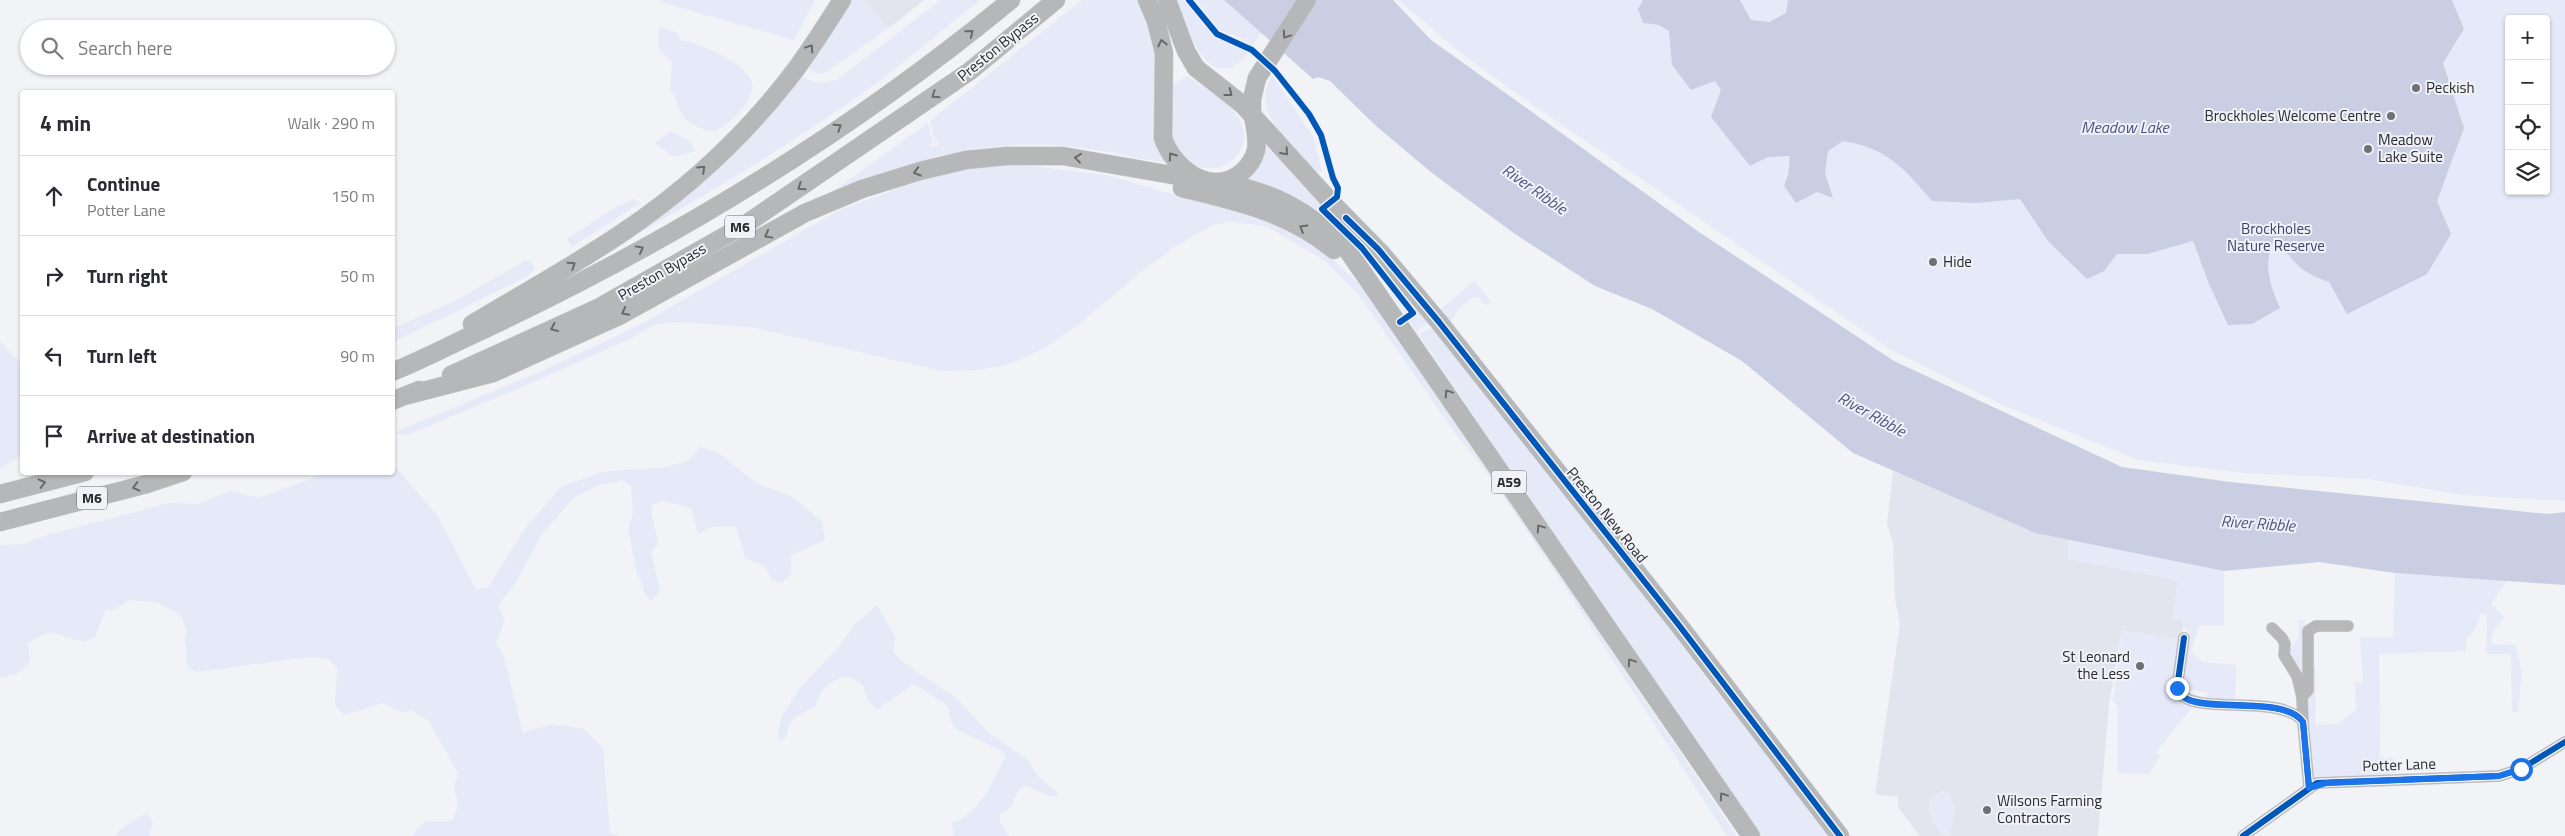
<!DOCTYPE html>
<html lang="en">
<head>
<meta charset="utf-8">
<style>
	body { margin:0; font-family:"Titillium Web",sans-serif; background:#f2f2f3; color:#2b2b33 }
	.controls { position:absolute; right:15px; top:15px; display:grid; overflow:hidden; border-radius:5px; box-shadow:0 1px 4px #0004 }
	.controls button { width:45px; height:45px; display:grid; place-items:center; padding:0; border:0; border-bottom:1px solid #e1e1e2; background:#fff; color:#2b2b33; font:25px sans-serif }
	.stop { position:absolute; width:15px; height:15px; margin:-11px; border:4px solid #1a73e8; border-radius:50%; background:#fff }
	.stop.end { background:#1a73e8; border-color:#fff; box-shadow:0 1px 5px #0008 }
	.list { margin:0; padding:0; list-style:none }
	h2 { display:flex; justify-content:space-between; align-items:center; height:65px; margin:0; padding:0 20px; font-size:21px }
	h2 small { font-size:16px; font-weight:400; color:#7c7c81 }
	.list li { display:grid; grid-template-columns:32px 1fr auto; gap:15px; align-items:center; box-sizing:border-box; height:80px; padding:0 20px; border-top:1px solid #e1e1e2 }
	.list b { display:block; font-size:19px; white-space:nowrap }
	.list p { margin:0; font-size:16px; white-space:nowrap; color:#7c7c81 }
	.list em { font-size:16px; font-style:normal; color:#7c7c81 }
	.icon { flex:none; width:28px; height:28px; fill:none; stroke:currentColor; stroke-width:2; stroke-linecap:round; stroke-linejoin:round }
	.map { position:relative; flex:none; width:2565px; height:836px; overflow:hidden }
	.search { position:absolute; background:#fff; box-shadow:0 1px 4px #0004; left:20px; top:20px; width:375px; height:55px; display:flex; align-items:center; gap:12px; box-sizing:border-box; padding:0 18px; border-radius:28px; color:#7c7c81; font-size:19px }
	.panel { position:absolute; background:#fff; box-shadow:0 1px 4px #0004; left:20px; top:90px; width:375px; height:385px; border-radius:5px }
	.map>svg:first-child { display:block }
	.built { fill:#e2e5ed }
	.green { fill:#e6e9f7; fill-rule:evenodd }
	.water { fill:#c9cee3 }
	.lines { fill:none; stroke-linecap:round; stroke-linejoin:round }
	.minor-casing { stroke:#cfcfd1; stroke-width:12 }
	.highway-casing { stroke:#cfcfd1; stroke-width:19 }
	.minor { stroke:#b8b8ba; stroke-width:11 }
	.highway { stroke:#b6b7b8; stroke-width:18 }
	.cycleway-casing { stroke:#f0f2f8; stroke-width:9 }
	.cycleway { stroke:#0057b8; stroke-width:6 }
	.oneway { stroke:#68696b }
	.route { stroke:#1a73e8; stroke-width:6 }
	.poi-dot { fill:#6f7073; stroke:#f0f2f8; stroke-width:2 }
	.labels { text-anchor:middle; stroke-width:4; stroke-linejoin:round; paint-order:stroke }
	.shield { fill:#f0f2f8; stroke:#656669; stroke-width:1 }
	.shield-label { font-size:14px; font-weight:bold; fill:#292a2c }
	.street-label { font-size:15px; fill:#292a2c; stroke:#f0f2f8 }
	.poi-label { font-size:15px; fill:#292a2c; stroke:#f0f2f8; text-anchor:start }
	.park-label { font-size:15px; fill:#3c446e; stroke:#f0f2f8 }
	.water-label { font-size:16px; font-style:italic; fill:#4a537e; stroke:#f0f2f8 }
</style>
</head>
<body>
<div class="map">
<svg width="2565" height="836" viewBox="0 0 2565 836">
	<rect width="100%" height="100%" fill="#f2f3f6"/>
	<g class="built">
		<path d="M864,0H924L889,28Z"/>
		<path d="M1893,471L2035,533L2069,540L2068,559L2178,580L2173,618L2184,620L2181,640L2122,630L2109,705L2098,836H1920L1898,807V797L1875,794L1900,624L1895,598L1893,542L1887,524Z"/>
	</g>
	<g class="green">
		<path d="M661,0H815L794,40L661,2Z"/>
		<path d="M851,0H864L889,28L823,74L814,73L806,65Z"/>
		<path d="M941,0H980C943,29 908,60 870,88C786,148 697,200 607,252L800,74C811,84 825,85 838,79Z"/>
		<path d="M1082,0H1138L1151,29L1159,72L1169,163C1145,160 1121,154 1097,150C1000,134 926,155 837,191L836,189L928,123L933,143H930V146L939,145L938,141L935,142L930,121Z"/>
		<path d="M1175,0H1185L1216,37L1235,45L1248,54C1208,99 1188,29 1175,0Z"/>
		<path d="M1196,0H1224L1261,33L1252,47L1239,37L1220,31Z"/>
		<path d="M1398,0H2565V501L2463,495L2367,479L2245,473L2139,460L2005,406L1893,351L1533,105L1466,57ZM2509,19H2546V191H2509Z"/>
		<path d="M659,27L676,32L681,40C702,45 743,61 752,82C757,96 731,123 719,129C710,134 695,126 688,121C676,112 679,99 670,89L672,62L659,50Z"/>
		<path d="M1272,75L1313,136L1322,172H1316C1293,147 1249,112 1272,75Z"/>
		<path d="M1187,76C1204,88 1227,100 1238,117C1264,159 1200,192 1176,145C1166,125 1175,105 1172,85Z"/>
		<path d="M671,131L689,141L695,151L673,157L655,143Z"/>
		<path d="M1265,140L1324,204L1320,208L1367,257L1410,312L1406,315L1377,274L1355,248L1245,180Z"/>
		<path d="M1007,163L1106,175L1284,226L1316,244L1368,292L1737,836H1727L1569,593L1483,467L1460,440L1358,294L1325,261L1268,227L1229,221L1211,226L1176,246L1142,271L1079,324L1045,348L1010,364L979,370L942,371L751,327L675,322L653,325L634,337L536,381L407,435L393,433L537,373L636,327L839,210L924,179L961,170Z"/>
		<path d="M633,199L640,203L572,247L567,239L614,208Z"/>
		<path d="M1328,208L1366,246L1430,323L1416,331L1408,318L1415,313L1365,249L1326,210Z"/>
		<path d="M525,261H531L535,268L526,277L393,342V328L455,301Z"/>
		<path d="M1474,281L1491,302L1486,306L1480,298L1473,297L1459,308L1451,322L1441,309Z"/>
		<path d="M1433,327L1638,587L1729,708L1737,714L1833,836H1760L1419,335Z"/>
		<path d="M0,342L22,364V455L0,469Z"/>
		<path d="M700,447L719,453L757,484L793,497L822,522L825,540L791,555V573L782,583L772,580L765,566L745,558L736,526L711,527L698,534L692,509L661,500L652,506C649,522 659,529 658,545L651,551L660,591L651,601L645,595L641,580L637,573L628,529L633,512L631,486L622,480L599,485L574,497L542,534L514,585L498,606L505,620L496,643L504,657L523,733L551,724L584,729L603,748L610,832L618,836H413C427,812 432,827 453,820L458,805L454,788L458,773L428,720L411,710L401,712L384,703L344,715L335,706L337,668L328,659L307,657L197,672L188,668L185,640L187,630L180,615L157,602L129,600L116,609L105,611L95,637L85,642L49,632L28,643L30,661L19,673L0,678V545L25,544L36,538L169,503L197,504L231,491L258,498L327,473L392,472L393,464L437,515L476,590L488,587L526,527L561,487L602,472L667,467L689,460Z"/>
		<path d="M2069,540L2224,571V626L2199,625L2191,651L2202,662L2236,665L2235,699L2207,701V692L2181,689L2188,630L2183,628L2184,620L2173,618L2178,580L2068,559Z"/>
		<path d="M2395,573L2507,580L2491,604L2504,617L2491,635L2492,644L2516,645L2522,672L2518,711L2512,712L2511,656L2510,654H2486L2487,614H2480L2475,630L2466,638V651L2379,654L2380,757L2394,758V773L2312,778L2306,699L2312,668L2316,667L2315,725L2338,724L2356,710L2355,683L2363,682L2360,637H2393Z"/>
		<path d="M877,605L895,637L894,653L904,663L956,698L989,733L1028,760L1037,775L1059,794L1052,797L1024,785L1018,791L1011,807L1000,814V823L1009,836H954L952,823C981,813 992,782 1006,756L1002,751L956,729L951,721L948,706L914,684L877,710L866,697L863,685L849,676C831,679 819,688 816,706C801,715 788,716 787,735L782,740L778,738L781,717L800,688L838,648L855,624Z"/>
		<path d="M2298,620H2305L2303,670H2299L2288,653L2299,636Z"/>
		<path d="M2122,630L2181,640L2169,695L2195,704L2155,753L2160,756L2149,774L2118,773V708L2113,700Z"/>
		<path d="M1943,790L1951,794L1955,809L1950,836H1944C1934,824 1925,815 1930,799Z"/>
		<path d="M147,812L153,823L149,836H115L121,829Z"/>
	</g>
	<g class="water">
		<path d="M1224,0H1393L1431,40L1511,97L1699,232L1894,361L2122,467L2230,482L2548,514L2565,512V585L2395,573L2319,562L2224,571L2035,533L1853,453L1742,361L1652,309L1595,286L1515,234L1432,173L1375,125L1330,81L1318,77L1313,79Z"/>
		<path d="M1643,0H1740L1751,20L1769,22L1786,13L1788,0H2452L2464,29L2443,63L2464,128L2437,201L2451,234L2427,274L2347,314L2329,282C2297,271 2296,262 2274,239C2263,266 2269,282 2280,308L2252,324L2228,325L2209,284L2193,241L2147,254H2117L2104,271L2087,279L2048,241L2020,199L1975,203L1932,201C1904,168 1887,148 1843,141L1828,151L1825,173L1833,198L1817,192L1796,203L1784,186L1788,175L1790,156L1768,157L1750,166L1711,117L1721,90L1715,81L1691,90L1672,65L1669,31L1659,25L1643,23L1638,9Z"/>
	</g>
	<g class="lines">
		<defs>
			<g id="minor">
				<path d="M2272,628L2282,638L2285,644L2284,655L2297,676L2302,697L2303,722"/>
				<path d="M2184,638L2177,688C2185,719 2281,691 2303,722L2309,787"/>
				<path d="M2302,697L2308,690V631L2316,626H2348"/>
				<path d="M2243,836L2317,783L2499,776L2521,769L2565,742"/>
			</g>
			<g id="highway">
				<path d="M1147,0L1156,21L1164,53L1163,138C1173,168 1210,197 1241,173C1248,167 1254,159 1256,150C1258,139 1255,127 1253,116"/>
				<path d="M1167,0L1186,51L1196,68L1243,105L1331,202L1382,254L1439,322L1678,624L1840,836"/>
				<path d="M1252,114V99L1257,78L1307,0"/>
				<path d="M1222,182C1275,193 1308,210 1346,248L1751,836"/>
				<path d="M1182,188C1238,202 1288,212 1334,250"/>
				<path d="M472,324C522,294 573,266 622,233C683,192 741,139 786,82C807,56 824,28 842,0"/>
				<path d="M392,372C424,359 454,343 485,329C672,241 851,132 1011,0"/>
				<path d="M451,375L598,308L746,224L970,71L1056,0"/>
				<path d="M408,395L493,373L621,315L805,213L862,189L920,171L966,160L1007,156H1063L1212,182"/>
				<path d="M392,401L419,390"/>
				<path d="M0,494L85,472"/>
				<path d="M0,522L147,484L183,472"/>
			</g>
		</defs>
		<use href="#minor" class="minor-casing"/>
		<use href="#highway" class="highway-casing"/>
		<use href="#minor" class="minor"/>
		<use href="#highway" class="highway"/>
		<defs>
			<g id="cycleway">
				<path d="M1189,0L1217,34L1252,50L1275,71L1309,114L1321,135L1333,178L1338,188L1337,197L1322,209L1362,248L1413,313L1400,322"/>
				<path d="M1346,218L1378,249L1439,322L1678,624L1840,836"/>
				<path d="M2184,638L2177,688C2185,719 2281,691 2303,722L2309,787"/>
				<path d="M2243,836L2317,783L2499,776L2521,769L2565,742"/>
			</g>
		</defs>
		<use href="#cycleway" class="cycleway-casing"/>
		<use href="#cycleway" class="cycleway"/>
	</g>
	<defs><path id="oneway-chevron" d="M-2-3.5L2.5 0L-2 3.5" fill="none" stroke-width="1.6" stroke-linecap="round" stroke-linejoin="round" transform="scale(1.25)"/></defs>
	<g class="oneway">
		<use href="#oneway-chevron" transform="translate(970 33) rotate(-39)"/>
		<use href="#oneway-chevron" transform="translate(1286 35) rotate(124)"/>
		<use href="#oneway-chevron" transform="translate(1162 43) rotate(-103)"/>
		<use href="#oneway-chevron" transform="translate(810 48) rotate(-56)"/>
		<use href="#oneway-chevron" transform="translate(1229 93) rotate(38)"/>
		<use href="#oneway-chevron" transform="translate(935 95) rotate(146)"/>
		<use href="#oneway-chevron" transform="translate(838 127) rotate(-34)"/>
		<use href="#oneway-chevron" transform="translate(1285 152) rotate(48)"/>
		<use href="#oneway-chevron" transform="translate(1172 156) rotate(-125)"/>
		<use href="#oneway-chevron" transform="translate(1078 158) rotate(-173)"/>
		<use href="#oneway-chevron" transform="translate(702 169) rotate(-43)"/>
		<use href="#oneway-chevron" transform="translate(917 172) rotate(164)"/>
		<use href="#oneway-chevron" transform="translate(801 187) rotate(146)"/>
		<use href="#oneway-chevron" transform="translate(1303 228) rotate(-149)"/>
		<use href="#oneway-chevron" transform="translate(768 235) rotate(151)"/>
		<use href="#oneway-chevron" transform="translate(640 249) rotate(-29)"/>
		<use href="#oneway-chevron" transform="translate(572 265) rotate(-33)"/>
		<use href="#oneway-chevron" transform="translate(625 312) rotate(153)"/>
		<use href="#oneway-chevron" transform="translate(554 328) rotate(155)"/>
		<use href="#oneway-chevron" transform="translate(1448 393) rotate(-124)"/>
		<use href="#oneway-chevron" transform="translate(42 483) rotate(-14)"/>
		<use href="#oneway-chevron" transform="translate(136 487) rotate(166)"/>
		<use href="#oneway-chevron" transform="translate(1540 528) rotate(-124)"/>
		<use href="#oneway-chevron" transform="translate(1631 662) rotate(-124)"/>
		<use href="#oneway-chevron" transform="translate(1723 796) rotate(-124)"/>
	</g>
	<g class="lines">
		<path class="route" d="M2177,688C2185,720 2281,691 2303,722L2309,788L2326,783L2499,776L2521,769"/>
	</g>
	<g class="poi-dot">
		<circle cx="2416" cy="88" r="5"/>
		<circle cx="2391" cy="116" r="5"/>
		<circle cx="2368" cy="149" r="5"/>
		<circle cx="1933" cy="262" r="5"/>
		<circle cx="2140" cy="666" r="5"/>
		<circle cx="1987" cy="810" r="5"/>
	</g>
	<g class="labels">
		<g class="shield">
			<rect x="725" y="215.5" width="30" height="23" rx="4"/>
			<rect x="1491.5" y="470.5" width="35" height="23" rx="4"/>
			<rect x="77" y="486.5" width="30" height="23" rx="4"/>
		</g>
		<g class="shield-label">
			<text x="740" y="232">M6</text>
			<text x="1509" y="487">A59</text>
			<text x="92" y="503">M6</text>
		</g>
		<g class="street-label">
			<text transform="translate(998 47) rotate(-39)" y="5">Preston Bypass</text>
			<text transform="translate(662 272) rotate(-30)" y="5">Preston Bypass</text>
			<text transform="translate(1607 515) rotate(51)" y="5">Preston New Road</text>
			<text transform="translate(2399 765) rotate(-2)" y="5">Potter Lane</text>
		</g>
		<g class="poi-label">
			<text x="2426" y="93">Peckish</text>
			<text x="2381" y="121" text-anchor="end">Brockholes Welcome Centre</text>
			<text x="2378" y="145">Meadow<tspan x="2378" dy="17">Lake Suite</tspan></text>
			<text x="1943" y="267">Hide</text>
			<text x="2130" y="662" text-anchor="end">St Leonard<tspan x="2130" dy="17">the Less</tspan></text>
			<text x="1997" y="806">Wilsons Farming<tspan x="1997" dy="17">Contractors</tspan></text>
		</g>
		<g class="park-label">
			<text x="2276" y="234">Brockholes<tspan x="2276" dy="17">Nature Reserve</tspan></text>
		</g>
		<g class="water-label">
			<text x="2125" y="133">Meadow Lake</text>
			<text transform="translate(1535 189) rotate(35)" y="6">River Ribble</text>
			<text transform="translate(1872 414) rotate(29)" y="6">River Ribble</text>
			<text transform="translate(2258 523) rotate(4)" y="6">River Ribble</text>
		</g>
	</g>
</svg>
<div class="controls">
<button>+</button>
<button>−</button>
<button><svg class="icon" aria-label="locate" viewBox="0 0 24 24"><circle cx="12" cy="12" r="6"/><path d="M12 2v4M12 18v4M2 12h4M18 12h4"/></svg></button>
<button><svg class="icon" aria-label="layers" viewBox="0 0 24 24"><path d="M12 4l9 5-9 5-9-5zM3 14l9 5 9-5"/></svg></button>
</div>
<div class="stop" style="left:2521px;top:769px"></div>
<div class="stop end" style="left:2177px;top:688px"></div>
<div class="search"><svg class="icon" aria-label="search" viewBox="0 0 24 24"><circle cx="10" cy="10" r="6"/><path d="M15 15l6 6"/></svg>Search here</div>
<section class="panel">
<h2>4 min<small>Walk · 290 m</small></h2>
<ul class="list">
<li><svg class="icon" aria-label="ahead" viewBox="0 0 24 24"><path d="M12 20V5M6 11l6-6 6 6"/></svg><div><b>Continue</b><p>Potter Lane</p></div><em>150 m</em></li>
<li><svg class="icon" aria-label="right" viewBox="0 0 24 24"><path d="M7 20v-9h11M14 6l5 5-5 5"/></svg><div><b>Turn right</b></div><em>50 m</em></li>
<li><svg class="icon" aria-label="left" viewBox="0 0 24 24"><path d="M17 20v-9H6M10 6l-5 5 5 5"/></svg><div><b>Turn left</b></div><em>90 m</em></li>
<li><svg class="icon" aria-label="arrive" viewBox="0 0 24 24"><path d="M6 21V4h12l-3 4 3 4H6"/></svg><div><b>Arrive at destination</b></div></li>
</ul>
</section>
</div>
</body>
</html>
